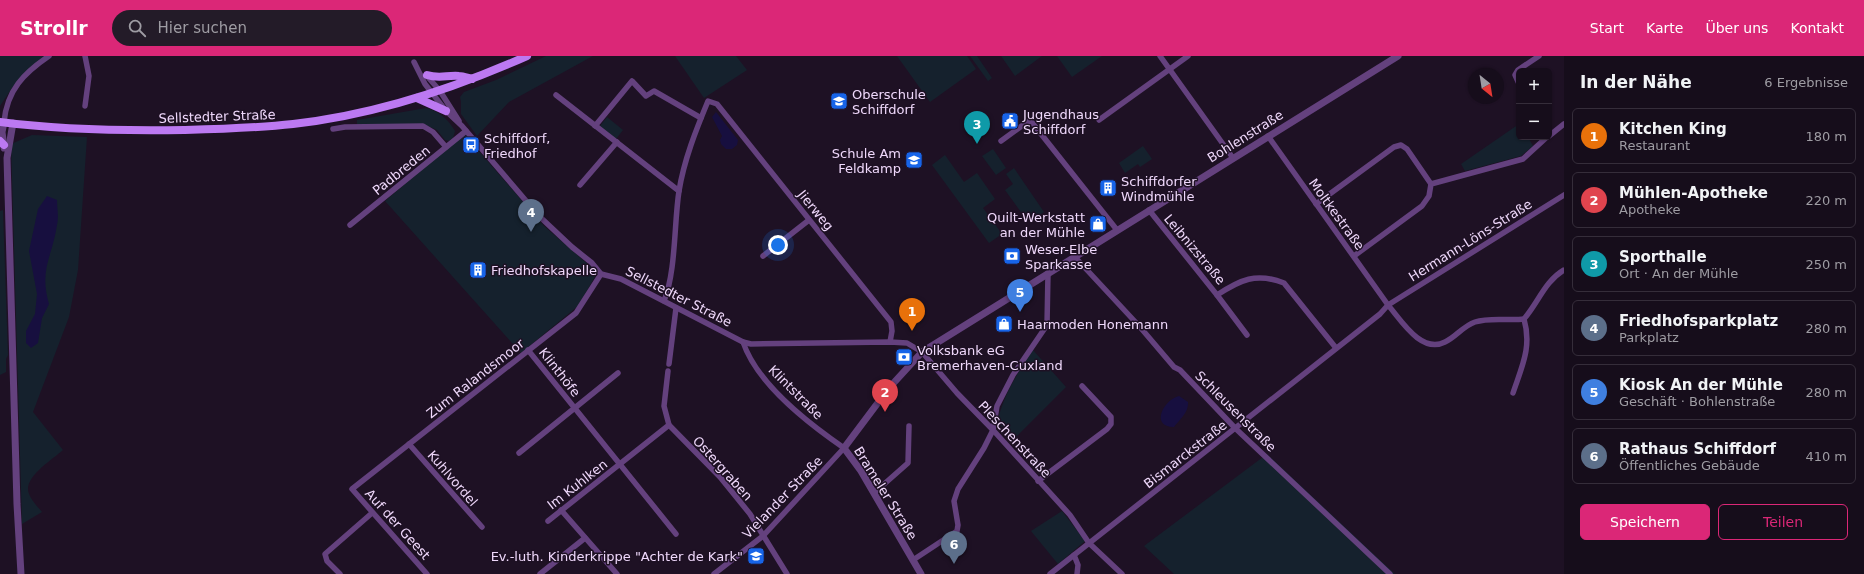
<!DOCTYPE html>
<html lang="de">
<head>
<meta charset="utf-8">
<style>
	body { margin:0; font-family:"DejaVu Sans",sans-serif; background:#231b28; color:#f1f3f6 }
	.controls { position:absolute; right:12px; top:12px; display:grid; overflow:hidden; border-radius:6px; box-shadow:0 1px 3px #0004 }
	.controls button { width:36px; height:36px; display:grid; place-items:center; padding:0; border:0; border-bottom:1px solid #352d3a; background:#160d1b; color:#f1f3f6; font:20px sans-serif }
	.compass { position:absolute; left:1468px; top:12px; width:36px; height:36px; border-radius:50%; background:#160d1b; box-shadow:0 1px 3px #0004; rotate:150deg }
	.you { position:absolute; left:778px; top:189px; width:14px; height:14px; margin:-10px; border:3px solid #fff; border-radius:50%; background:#1a73e8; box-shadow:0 0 0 6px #1a73e833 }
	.badge { display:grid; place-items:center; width:26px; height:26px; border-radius:50%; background:#db2777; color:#fff; font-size:13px; font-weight:700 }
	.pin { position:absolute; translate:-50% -33px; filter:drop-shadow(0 1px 2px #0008) }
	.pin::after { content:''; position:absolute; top:21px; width:14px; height:12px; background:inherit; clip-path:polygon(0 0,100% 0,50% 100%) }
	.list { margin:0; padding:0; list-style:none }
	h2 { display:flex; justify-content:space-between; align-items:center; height:52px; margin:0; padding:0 16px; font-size:17px }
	h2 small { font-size:13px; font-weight:400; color:#9e9ca3 }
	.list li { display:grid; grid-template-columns:26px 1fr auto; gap:12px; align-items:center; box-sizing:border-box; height:56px; margin:0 8px 8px; padding:0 8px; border:1px solid #352d3a; border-radius:6px }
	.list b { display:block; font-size:15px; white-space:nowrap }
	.list p { margin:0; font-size:13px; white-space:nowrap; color:#9e9ca3 }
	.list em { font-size:13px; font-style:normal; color:#9e9ca3 }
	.actions { display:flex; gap:8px; padding:12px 16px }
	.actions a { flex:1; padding:9px 0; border:1px solid #db2777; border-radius:6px; text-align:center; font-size:14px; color:#db2777 }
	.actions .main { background:#db2777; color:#fff }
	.icon { flex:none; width:22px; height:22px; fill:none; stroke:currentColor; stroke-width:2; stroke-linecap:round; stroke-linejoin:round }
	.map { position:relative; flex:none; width:1564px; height:518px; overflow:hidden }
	header { display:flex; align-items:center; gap:24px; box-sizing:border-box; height:56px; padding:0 20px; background:#db2777; color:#fff }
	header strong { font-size:19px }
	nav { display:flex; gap:22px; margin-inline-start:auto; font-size:14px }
	.search { width:280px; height:36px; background:#231b28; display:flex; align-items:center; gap:10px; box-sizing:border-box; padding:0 14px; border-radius:22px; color:#9e9ca3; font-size:15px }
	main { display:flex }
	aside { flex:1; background:#160d1b }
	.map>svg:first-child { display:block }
	.green { fill:#15212d }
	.water { fill:#170f3f }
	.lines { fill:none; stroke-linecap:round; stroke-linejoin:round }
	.minor { stroke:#64417e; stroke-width:5.5 }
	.tertiary { stroke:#64417e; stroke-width:7 }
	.secondary { stroke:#bc79f2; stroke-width:8 }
	.labels { text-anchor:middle; stroke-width:3; stroke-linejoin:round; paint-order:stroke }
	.poi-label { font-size:13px; fill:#efd8fb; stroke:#1e1124; text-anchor:start }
	.street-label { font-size:13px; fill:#efd8fb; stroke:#1e1124 }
</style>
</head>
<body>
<header>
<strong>Strollr</strong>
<div class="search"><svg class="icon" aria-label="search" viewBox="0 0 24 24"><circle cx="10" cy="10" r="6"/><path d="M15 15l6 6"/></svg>Hier suchen</div>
<nav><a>Start</a><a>Karte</a><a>Über uns</a><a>Kontakt</a></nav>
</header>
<main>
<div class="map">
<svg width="1564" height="518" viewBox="0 0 1564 518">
	<rect width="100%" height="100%" fill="#1e1124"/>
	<g class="green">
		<path d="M0,0H45C25,13 13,30 0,50Z"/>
		<path d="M546,0H593L509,46L477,80L461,58V46L460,41L464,36L496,24Z"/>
		<path d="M675,0H736L747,14L704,42Z"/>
		<path d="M897,0H967L976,13L930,46Z"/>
		<path d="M970,0H977L992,22L988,25Z"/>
		<path d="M1001,0H1042L1015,20Z"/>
		<path d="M1057,0H1102L1072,21Z"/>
		<path d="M426,52C439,55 448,63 455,75L453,82L449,85L445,84L437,74L423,68H357V64Z"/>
		<path d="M607,61L623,74L616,83L600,70Z"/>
		<path d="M1519,68V81H1528L1533,90L1521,100L1465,115L1461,108Z"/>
		<path d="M464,78L544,170L591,211L596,219L578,250L521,297L385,145Z"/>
		<path d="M32,79L87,81L78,214L69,261L33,356L63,394C53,403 27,419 28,434C29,442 37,450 42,456L22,468L11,88Z"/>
		<path d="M1143,90L1152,103L1140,111L1138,108L1125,117L1119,107Z"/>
		<path d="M993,93L1006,112L996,119L982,100Z"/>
		<path d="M945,99L964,126L977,117L995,143L983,152L1002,178L989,187L932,109Z"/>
		<path d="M1014,112L1044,156L1031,165L1026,157L1023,159L1005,134L1013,128L1006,118Z"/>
		<path d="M3,154L8,299L6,303V316L0,319V155Z"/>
		<path d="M1033,294L1066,331L1016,381L997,367C1003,340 1017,317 1033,294Z"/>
		<path d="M1267,398L1395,518H1174L1144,490Z"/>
		<path d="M1062,455L1085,485L1058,508L1031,475Z"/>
	</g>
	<g class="water">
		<path d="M716,56L738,84L737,89L732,93H726L721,88L720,84L722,80L712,61Z"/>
		<path d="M47,140L57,144C57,152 59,161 57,169C52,202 39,213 49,248L42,262L38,287L31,292L26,287V275L35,258L37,238L29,195L38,153Z"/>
		<path d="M1179,340L1188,346C1189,356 1180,363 1174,371C1150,371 1163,344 1179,340Z"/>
	</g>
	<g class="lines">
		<g class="minor">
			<path d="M85,0L89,20L85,50"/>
			<path d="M1160,0L1233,102"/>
			<path d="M414,6L425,28L446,55L462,70L539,160L572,191L592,207L601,218L621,223L743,286L751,288L890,286L907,287L922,296L957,337L993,374L1070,459L1089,487L1122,518"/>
			<path d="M427,20L440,35L459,65"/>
			<path d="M1519,28L1515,19L1518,14L1539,0"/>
			<path d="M556,39L679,135"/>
			<path d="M1099,64L1188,0"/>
			<path d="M4,66C7,34 24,17 49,0"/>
			<path d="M595,70L632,25L646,40L654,35L701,62"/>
			<path d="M333,73L345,71L423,70L433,76L446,91"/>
			<path d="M1268,80L1388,249C1401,264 1421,298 1445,286C1456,281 1463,270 1475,266C1490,261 1509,265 1524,263C1538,247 1545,225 1564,214"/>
			<path d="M1549,80L1564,68"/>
			<path d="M1001,85L1030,64L1117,174"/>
			<path d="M580,129L617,86"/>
			<path d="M1316,148L1394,91L1401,89L1407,93L1431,128"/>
			<path d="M1149,154L1217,239C1240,224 1256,216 1284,227L1336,292"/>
			<path d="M350,169L466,75"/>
			<path d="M763,200L809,164"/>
			<path d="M1074,200L1140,271L1174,311L1180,314L1235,372L1390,518"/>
			<path d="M1354,200L1422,150L1429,140L1431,128L1523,103L1547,81"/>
			<path d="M1217,239L1247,279"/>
			<path d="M664,245C676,216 674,167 679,135C684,104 696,74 708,45L717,48L891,266L892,275L890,286"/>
			<path d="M528,294L676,478"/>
			<path d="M669,308L676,252"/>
			<path d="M668,315L664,350L669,369L720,421L750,458L787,518"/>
			<path d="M1513,337C1522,310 1532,291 1524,263"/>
			<path d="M409,388L482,471"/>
			<path d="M519,397L618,317"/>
			<path d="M1038,425L1107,373L1111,368V361L1082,330"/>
			<path d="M874,437L908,407L909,370"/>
			<path d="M561,454L617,518"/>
			<path d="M548,465L669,369"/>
			<path d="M1074,499L1078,509L1077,518"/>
			<path d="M913,504L957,475L958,469L954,445L958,433L984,392L993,374L997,350L1013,319L1047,269L1048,217"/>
			<path d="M340,518L327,505L325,498L372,457"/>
			<path d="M427,518L352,433L576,257L601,218"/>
			<path d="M540,518L585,482"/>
			<path d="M714,518L763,480L844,392C809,368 757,328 743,286"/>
			<path d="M1050,518L1380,258L1388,249L1564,139"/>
		</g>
		<g class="tertiary">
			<path d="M4,66L2,76L4,92"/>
			<path d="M13,67L7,102L17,448L21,518"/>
			<path d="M921,518L861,415L844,392L889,332L922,296L1398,0"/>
		</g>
		<g class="secondary">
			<path d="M427,19C439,23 447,19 459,20C463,20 468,22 472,23"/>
			<path d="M417,42L446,55"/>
			<path d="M0,66C61,74 123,75 184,74C220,73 257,72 293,68C374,59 453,33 527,0"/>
			<path d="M0,85L4,89"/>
		</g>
	</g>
	<defs>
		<symbol id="school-square" viewBox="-11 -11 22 22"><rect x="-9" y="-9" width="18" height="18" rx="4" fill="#1764e8" stroke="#1e1124"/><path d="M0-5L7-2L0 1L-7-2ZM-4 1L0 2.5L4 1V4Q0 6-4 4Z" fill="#fff"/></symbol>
		<symbol id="civic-square" viewBox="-11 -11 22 22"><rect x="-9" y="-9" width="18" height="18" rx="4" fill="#1764e8" stroke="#1e1124"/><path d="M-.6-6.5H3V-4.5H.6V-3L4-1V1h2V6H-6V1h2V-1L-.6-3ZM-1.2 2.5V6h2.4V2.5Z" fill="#fff"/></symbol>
		<symbol id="bus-square" viewBox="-11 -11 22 22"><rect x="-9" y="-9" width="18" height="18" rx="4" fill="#1764e8" stroke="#1e1124"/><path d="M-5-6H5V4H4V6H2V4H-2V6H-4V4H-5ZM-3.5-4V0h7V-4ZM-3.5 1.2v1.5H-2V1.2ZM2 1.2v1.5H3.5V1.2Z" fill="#fff"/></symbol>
		<symbol id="building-square" viewBox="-11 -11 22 22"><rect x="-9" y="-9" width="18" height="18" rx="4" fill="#1764e8" stroke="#1e1124"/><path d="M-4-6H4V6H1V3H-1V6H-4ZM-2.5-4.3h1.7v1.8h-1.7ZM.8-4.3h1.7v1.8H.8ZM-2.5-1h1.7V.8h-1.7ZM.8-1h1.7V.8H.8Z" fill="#fff"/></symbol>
		<symbol id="shop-square" viewBox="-11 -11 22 22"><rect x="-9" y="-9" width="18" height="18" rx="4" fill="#1764e8" stroke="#1e1124"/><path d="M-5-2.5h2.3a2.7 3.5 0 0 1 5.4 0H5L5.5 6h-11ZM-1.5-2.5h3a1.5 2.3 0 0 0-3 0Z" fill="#fff"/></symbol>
		<symbol id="bank-square" viewBox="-11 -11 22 22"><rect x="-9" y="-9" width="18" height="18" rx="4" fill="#1764e8" stroke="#1e1124"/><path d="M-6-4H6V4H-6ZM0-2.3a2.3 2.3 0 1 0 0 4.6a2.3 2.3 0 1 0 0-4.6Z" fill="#fff"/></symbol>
	</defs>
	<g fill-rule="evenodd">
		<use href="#school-square" x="829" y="35" width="20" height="20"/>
		<use href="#civic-square" x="1000" y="55" width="20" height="20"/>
		<use href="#bus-square" x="461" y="79" width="20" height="20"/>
		<use href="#school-square" x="904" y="94" width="20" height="20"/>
		<use href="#building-square" x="1098" y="122" width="20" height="20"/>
		<use href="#shop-square" x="1088" y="158" width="20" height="20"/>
		<use href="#bank-square" x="1002" y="190" width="20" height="20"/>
		<use href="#building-square" x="468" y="204" width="20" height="20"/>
		<use href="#shop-square" x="994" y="258" width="20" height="20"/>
		<use href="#bank-square" x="894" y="291" width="20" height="20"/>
		<use href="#school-square" x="746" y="490" width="20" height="20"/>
	</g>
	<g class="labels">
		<g class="poi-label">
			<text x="852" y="43">Oberschule<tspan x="852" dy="15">Schiffdorf</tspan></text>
			<text x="1023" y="63">Jugendhaus<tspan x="1023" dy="15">Schiffdorf</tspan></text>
			<text x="484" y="87">Schiffdorf,<tspan x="484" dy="15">Friedhof</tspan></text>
			<text x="901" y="102" text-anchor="end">Schule Am<tspan x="901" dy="15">Feldkamp</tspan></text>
			<text x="1121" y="130">Schiffdorfer<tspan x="1121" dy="15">Windmühle</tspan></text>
			<text x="1085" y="166" text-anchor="end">Quilt-Werkstatt<tspan x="1085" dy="15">an der Mühle</tspan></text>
			<text x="1025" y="198">Weser-Elbe<tspan x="1025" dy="15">Sparkasse</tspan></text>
			<text x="491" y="219">Friedhofskapelle</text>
			<text x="1017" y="273">Haarmoden Honemann</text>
			<text x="917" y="299">Volksbank eG<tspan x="917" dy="15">Bremerhaven-Cuxland</tspan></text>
			<text x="743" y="505" text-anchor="end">Ev.-luth. Kinderkrippe "Achter de Kark"</text>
		</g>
		<g class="street-label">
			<text transform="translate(217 60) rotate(-2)" y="5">Sellstedter Straße</text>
			<text transform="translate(1245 80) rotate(-32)" y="5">Bohlenstraße</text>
			<text transform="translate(401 114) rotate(-39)" y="5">Padbreden</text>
			<text transform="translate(816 154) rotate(51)" y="5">Jierweg</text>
			<text transform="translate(1337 158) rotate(54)" y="5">Moltkestraße</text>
			<text transform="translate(1470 184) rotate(-32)" y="5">Hermann-Löns-Straße</text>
			<text transform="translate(1195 193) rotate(50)" y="5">Leibnizstraße</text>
			<text transform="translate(679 240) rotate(27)" y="5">Sellstedter Straße</text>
			<text transform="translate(560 316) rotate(52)" y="5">Klinthöfe</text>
			<text transform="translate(475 322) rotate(-38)" y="5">Zum Ralandsmoor</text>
			<text transform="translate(796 336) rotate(45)" y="5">Klintstraße</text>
			<text transform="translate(1236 355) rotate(45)" y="5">Schleusenstraße</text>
			<text transform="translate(1015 383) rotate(47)" y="5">Pleschenstraße</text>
			<text transform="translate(1185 398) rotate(-38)" y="5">Bismarckstraße</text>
			<text transform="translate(723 412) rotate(48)" y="5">Ostergraben</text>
			<text transform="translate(453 422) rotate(49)" y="5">Kuhlvordel</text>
			<text transform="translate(577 428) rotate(-38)" y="5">Im Kuhlken</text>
			<text transform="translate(886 437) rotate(58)" y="5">Brameler Straße</text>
			<text transform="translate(782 441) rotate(-46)" y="5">Vielander Straße</text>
			<text transform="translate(398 468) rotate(48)" y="5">Auf der Geest</text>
		</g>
	</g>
</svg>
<div class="controls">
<button>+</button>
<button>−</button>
</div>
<svg class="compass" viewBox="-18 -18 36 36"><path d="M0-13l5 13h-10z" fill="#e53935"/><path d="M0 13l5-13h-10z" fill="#9e9ca3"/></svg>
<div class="you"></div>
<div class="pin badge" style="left:912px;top:275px;background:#e8710a">1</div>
<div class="pin badge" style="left:885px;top:356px;background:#e0444e">2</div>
<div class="pin badge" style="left:977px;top:88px;background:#0f9aa8">3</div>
<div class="pin badge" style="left:531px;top:176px;background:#5c6f8a">4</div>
<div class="pin badge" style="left:1020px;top:256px;background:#3f7fe0">5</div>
<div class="pin badge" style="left:954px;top:508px;background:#5c6f8a">6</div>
</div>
<aside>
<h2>In der Nähe<small>6 Ergebnisse</small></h2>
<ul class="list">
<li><span class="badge" style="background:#e8710a">1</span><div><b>Kitchen King</b><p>Restaurant</p></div><em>180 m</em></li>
<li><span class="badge" style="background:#e0444e">2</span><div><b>Mühlen-Apotheke</b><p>Apotheke</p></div><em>220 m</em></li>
<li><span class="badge" style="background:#0f9aa8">3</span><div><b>Sporthalle</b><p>Ort · An der Mühle</p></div><em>250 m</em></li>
<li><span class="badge" style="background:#5c6f8a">4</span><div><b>Friedhofsparkplatz</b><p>Parkplatz</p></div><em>280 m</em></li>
<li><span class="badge" style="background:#3f7fe0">5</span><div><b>Kiosk An der Mühle</b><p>Geschäft · Bohlenstraße</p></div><em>280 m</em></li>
<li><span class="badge" style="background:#5c6f8a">6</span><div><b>Rathaus Schiffdorf</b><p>Öffentliches Gebäude</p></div><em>410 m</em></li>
</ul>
<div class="actions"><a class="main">Speichern</a><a>Teilen</a></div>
</aside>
</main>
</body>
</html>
